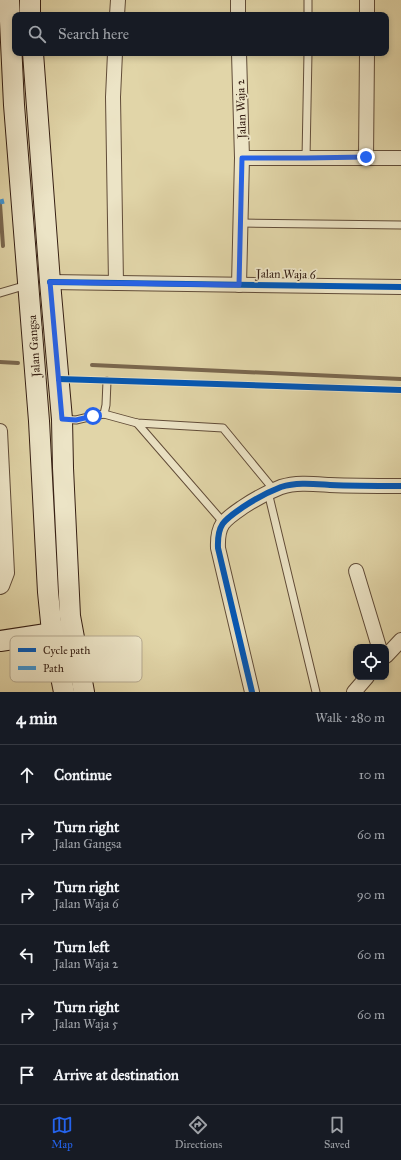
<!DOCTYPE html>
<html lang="en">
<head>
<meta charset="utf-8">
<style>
	body { margin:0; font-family:"IM FELL Great Primer",serif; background:#242831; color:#f1f3f6 }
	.controls { position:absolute; right:12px; bottom:12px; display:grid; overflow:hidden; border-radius:8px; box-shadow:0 2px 6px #0003 }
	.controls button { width:36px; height:36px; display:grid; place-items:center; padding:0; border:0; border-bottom:1px solid #363941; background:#171b24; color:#f1f3f6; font:20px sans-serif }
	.stop { position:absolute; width:12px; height:12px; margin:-9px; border:3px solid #2563eb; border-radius:50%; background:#fff }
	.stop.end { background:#2563eb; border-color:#fff; box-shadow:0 1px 4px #0008 }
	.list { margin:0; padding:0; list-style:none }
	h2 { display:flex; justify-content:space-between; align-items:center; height:52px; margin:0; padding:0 16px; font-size:17px }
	h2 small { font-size:13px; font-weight:400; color:#9ea1a6 }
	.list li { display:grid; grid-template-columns:26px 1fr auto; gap:12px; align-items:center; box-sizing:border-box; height:60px; padding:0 16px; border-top:1px solid #363941 }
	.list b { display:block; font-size:15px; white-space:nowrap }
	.list p { margin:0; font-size:13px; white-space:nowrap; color:#9ea1a6 }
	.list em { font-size:13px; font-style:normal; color:#9ea1a6 }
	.icon { flex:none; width:22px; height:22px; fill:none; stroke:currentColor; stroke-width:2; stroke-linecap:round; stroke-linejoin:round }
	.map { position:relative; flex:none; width:401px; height:692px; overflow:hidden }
	.search { position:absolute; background:#171b24; box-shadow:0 2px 6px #0003; left:12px; right:12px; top:12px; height:44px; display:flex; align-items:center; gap:10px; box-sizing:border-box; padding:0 14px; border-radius:8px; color:#9ea1a6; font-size:15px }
	.sheet { height:412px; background:#171b24 }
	nav { display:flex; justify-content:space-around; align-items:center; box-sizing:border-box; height:56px; border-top:1px solid #363941; background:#171b24; font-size:11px; color:#9ea1a6 }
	nav a { display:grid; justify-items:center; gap:2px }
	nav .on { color:#2563eb }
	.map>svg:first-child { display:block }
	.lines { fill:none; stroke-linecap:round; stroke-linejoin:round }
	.stream { stroke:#7a674e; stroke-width:4 }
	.lane-casing { stroke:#614c38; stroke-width:9 }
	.street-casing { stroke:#614c38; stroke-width:16 }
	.secondary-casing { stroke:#361f13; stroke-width:22 }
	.lane { stroke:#ece4c6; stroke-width:7 }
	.street { stroke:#ece4c6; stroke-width:14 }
	.secondary { stroke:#ece4c6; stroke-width:20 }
	.quiet { stroke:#3e94d3; stroke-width:5; stroke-dasharray:10 5; stroke-linecap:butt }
	.cycleway-casing { stroke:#ece4c6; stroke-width:8 }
	.cycleway { stroke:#0057b8; stroke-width:6 }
	.route { stroke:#2563eb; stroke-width:5 }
	.labels { text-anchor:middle; stroke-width:3.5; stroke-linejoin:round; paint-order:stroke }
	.street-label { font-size:12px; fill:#361f13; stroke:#ece4c6 }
	.key { fill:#ece4c6; stroke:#b5a990; stroke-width:1 }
	.key-label { font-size:11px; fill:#361f13 }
</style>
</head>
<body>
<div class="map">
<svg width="401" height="692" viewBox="0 0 401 692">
	<rect width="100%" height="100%" fill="#e1d5a8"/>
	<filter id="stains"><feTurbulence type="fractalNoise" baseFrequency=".005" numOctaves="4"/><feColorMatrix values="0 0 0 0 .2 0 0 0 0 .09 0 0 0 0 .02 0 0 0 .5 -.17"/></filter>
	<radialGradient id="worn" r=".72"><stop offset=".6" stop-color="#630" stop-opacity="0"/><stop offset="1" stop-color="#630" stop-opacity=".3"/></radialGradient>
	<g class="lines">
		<g class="stream">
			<path d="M0,204L3,246"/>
			<path d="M0,362L18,363"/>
			<path d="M92,365L401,379"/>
		</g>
		<defs>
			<g id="lane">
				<path d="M308,15V0"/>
				<path d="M306,158L308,53"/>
				<path d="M241,223L401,225"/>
				<path d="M0,293L27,285"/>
				<path d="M104,414L137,423L223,428L274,490"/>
				<path d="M62,419L76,420L93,416L104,414L106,405L107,381"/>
				<path d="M137,423L223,522"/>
				<path d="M268,492L316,692"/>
			</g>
			<g id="street">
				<path d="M238,0V15"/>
				<path d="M117,15L118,0"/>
				<path d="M367,15V0"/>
				<path d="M115,53L113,97L116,283"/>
				<path d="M366,157L367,53"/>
				<path d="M242,158H401"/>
				<path d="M50,282L401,287"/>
				<path d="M239,285L242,158L239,53"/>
				<path d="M0,431L7,573L2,586L0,587"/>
				<path d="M356,571L379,647"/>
				<path d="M386,656L401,640"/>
				<path d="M252,692L218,548C217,524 224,520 243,507C255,499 268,492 281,487C297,482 314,484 330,485C354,486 377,486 401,486"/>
				<path d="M354,692L367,677"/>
			</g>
			<g id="secondary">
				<path d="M9,0L14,105L39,421L48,592L52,632L64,692"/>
				<path d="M30,0V15"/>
				<path d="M33,53L50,282L62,419L63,468L70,616L84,692"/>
				<path d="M0,641L66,631"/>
			</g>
		</defs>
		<use href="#lane" class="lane-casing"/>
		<use href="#street" class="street-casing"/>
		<use href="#secondary" class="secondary-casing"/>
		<use href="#lane" class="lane"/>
		<use href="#street" class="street"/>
		<use href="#secondary" class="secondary"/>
		<path class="quiet" d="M0,202L4,201"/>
		<defs>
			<g id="cycleway">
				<path d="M50,282L401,287"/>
				<path d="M59,379L401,390"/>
				<path d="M252,692L218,548C217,524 224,520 243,507C255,499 268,492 281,487C297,482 314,484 330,485C354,486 377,486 401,486"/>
			</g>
		</defs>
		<use href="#cycleway" class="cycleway-casing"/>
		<use href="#cycleway" class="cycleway"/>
	</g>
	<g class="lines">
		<path class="route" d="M93,416L76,420L62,419L50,282L239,285L242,158H306L366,157"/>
	</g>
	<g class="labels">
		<g class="street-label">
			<text transform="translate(241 109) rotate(-92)" y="4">Jalan Waja 2</text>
			<text transform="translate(286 274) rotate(1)" y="4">Jalan Waja 6</text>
			<text transform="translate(34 346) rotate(-94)" y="4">Jalan Gangsa</text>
		</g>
	</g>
	<rect x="10" y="636" width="132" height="46" rx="6" class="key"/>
	<rect x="18" y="648" width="18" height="4" fill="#0057b8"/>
	<rect x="18" y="666" width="18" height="4" fill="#3e94d3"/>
	<g class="key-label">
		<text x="43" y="654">Cycle path</text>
		<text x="43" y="672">Path</text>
	</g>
	<rect width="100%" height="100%" filter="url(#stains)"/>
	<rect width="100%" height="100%" fill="url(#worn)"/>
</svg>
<div class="controls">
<button><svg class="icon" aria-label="locate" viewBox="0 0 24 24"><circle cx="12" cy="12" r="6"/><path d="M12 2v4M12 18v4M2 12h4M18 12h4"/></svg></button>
</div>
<div class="stop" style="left:93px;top:416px"></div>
<div class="stop end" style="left:366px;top:157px"></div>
<div class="search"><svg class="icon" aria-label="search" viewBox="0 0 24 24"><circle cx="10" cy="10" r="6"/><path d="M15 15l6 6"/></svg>Search here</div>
</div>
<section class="sheet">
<h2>4 min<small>Walk · 280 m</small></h2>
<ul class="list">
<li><svg class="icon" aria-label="ahead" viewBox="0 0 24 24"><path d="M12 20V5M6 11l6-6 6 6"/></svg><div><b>Continue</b></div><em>10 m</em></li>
<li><svg class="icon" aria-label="right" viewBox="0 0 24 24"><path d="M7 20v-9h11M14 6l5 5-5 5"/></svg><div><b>Turn right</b><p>Jalan Gangsa</p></div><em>60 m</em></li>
<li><svg class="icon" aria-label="right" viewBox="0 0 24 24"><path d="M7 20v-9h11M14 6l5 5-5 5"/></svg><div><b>Turn right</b><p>Jalan Waja 6</p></div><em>90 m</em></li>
<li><svg class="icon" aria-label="left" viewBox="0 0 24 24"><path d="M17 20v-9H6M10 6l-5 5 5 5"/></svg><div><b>Turn left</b><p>Jalan Waja 2</p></div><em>60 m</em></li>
<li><svg class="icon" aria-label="right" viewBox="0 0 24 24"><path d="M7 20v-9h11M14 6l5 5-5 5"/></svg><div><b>Turn right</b><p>Jalan Waja 5</p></div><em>60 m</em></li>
<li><svg class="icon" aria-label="arrive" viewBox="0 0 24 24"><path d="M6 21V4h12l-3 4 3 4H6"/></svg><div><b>Arrive at destination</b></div></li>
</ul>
</section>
<nav>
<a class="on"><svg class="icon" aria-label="map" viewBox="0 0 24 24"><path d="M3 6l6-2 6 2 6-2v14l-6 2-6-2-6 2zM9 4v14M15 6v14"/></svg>Map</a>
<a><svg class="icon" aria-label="directions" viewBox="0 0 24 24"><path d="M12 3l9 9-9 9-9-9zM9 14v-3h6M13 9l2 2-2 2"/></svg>Directions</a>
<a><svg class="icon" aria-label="saved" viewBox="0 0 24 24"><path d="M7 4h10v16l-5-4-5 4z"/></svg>Saved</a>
</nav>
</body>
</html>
